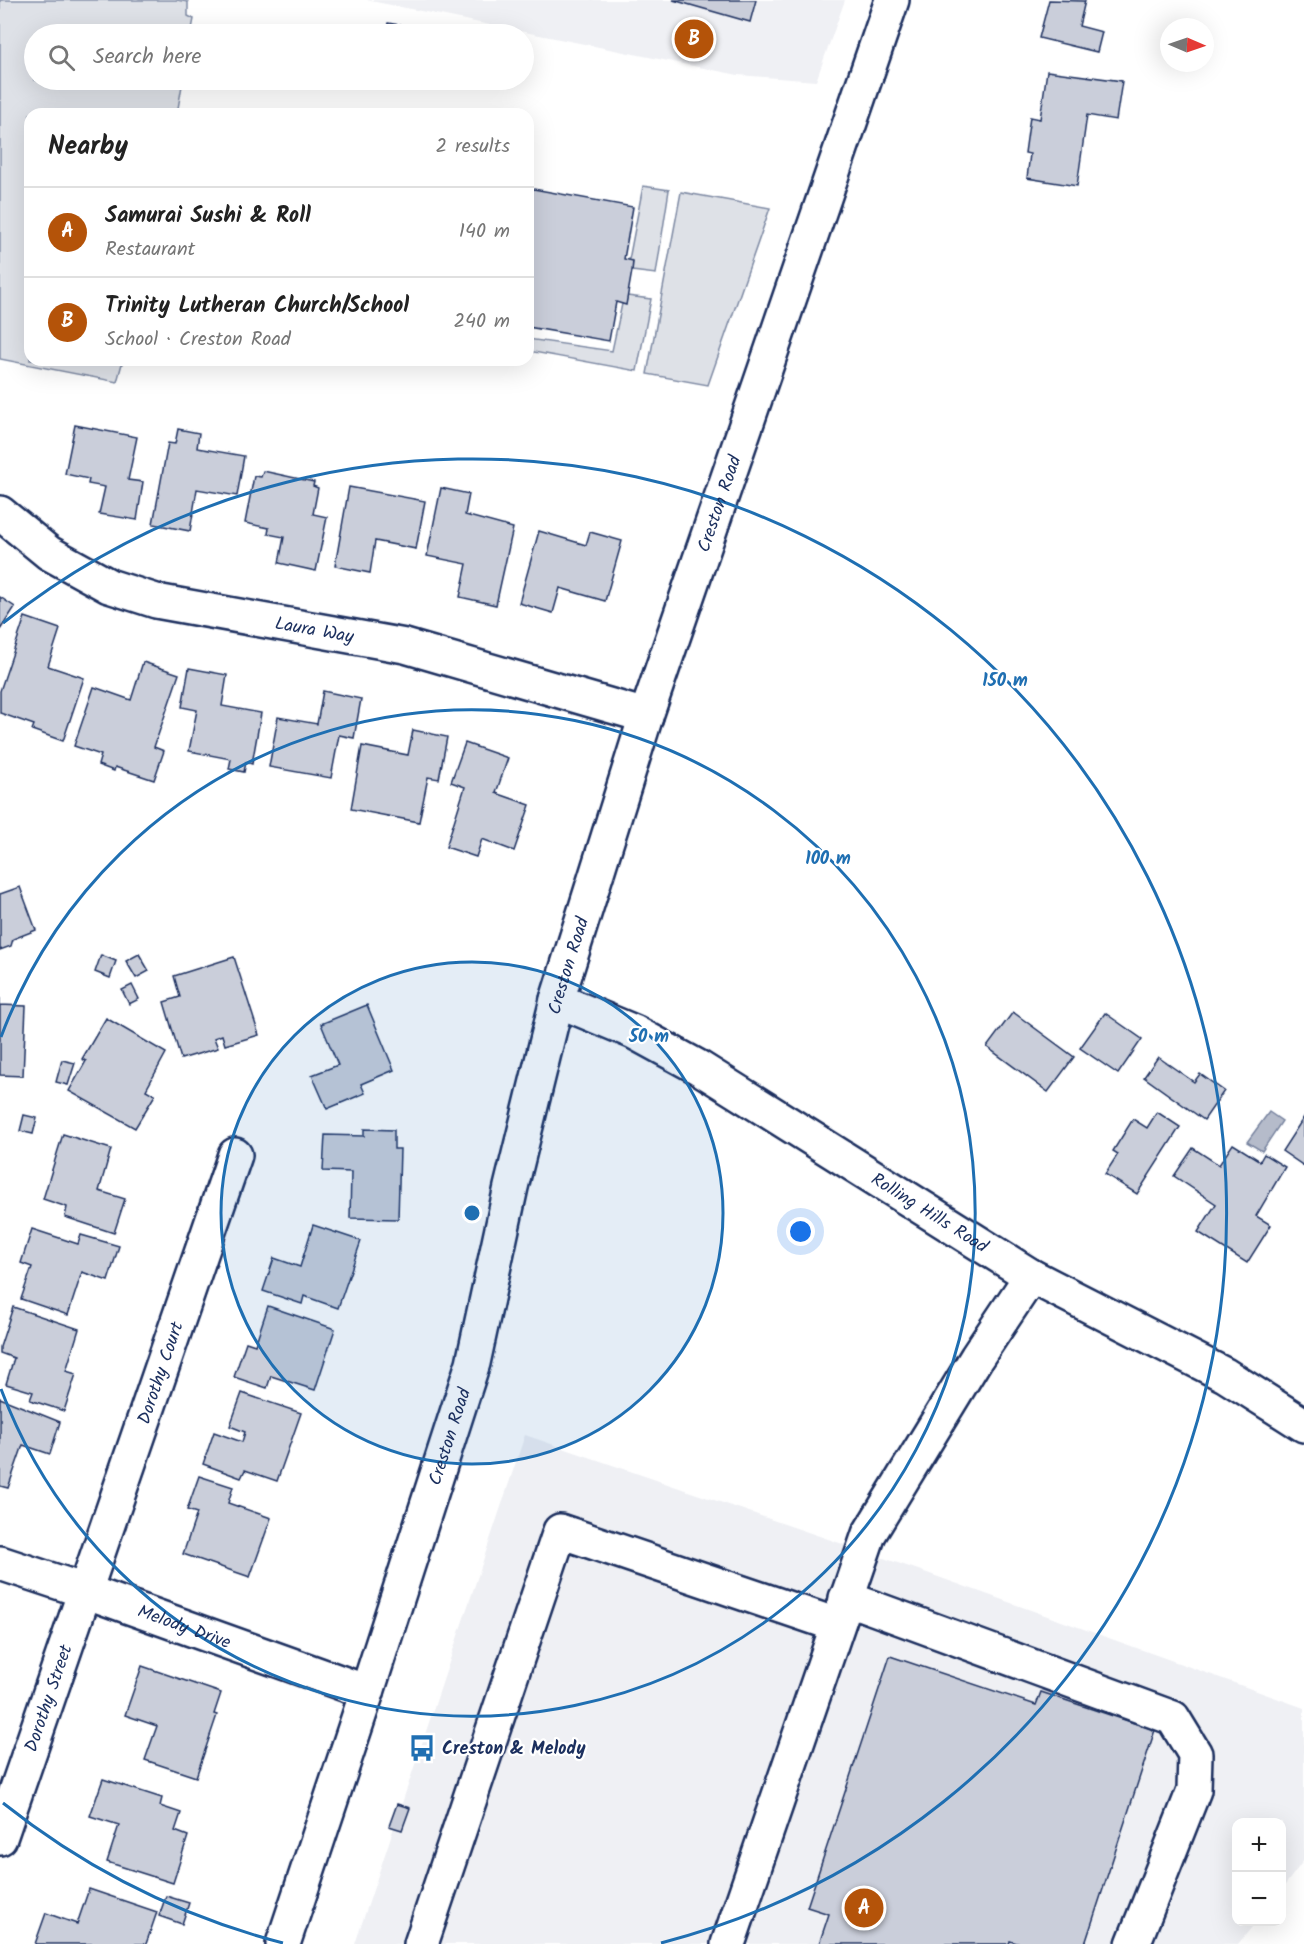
<!DOCTYPE html>
<html lang="en">
<head>
<meta charset="utf-8">
<style>
	body { margin:0; font-family:Kalam,sans-serif; background:#f2f2f2; color:#222 }
	.controls { position:absolute; right:18px; bottom:18px; display:grid; overflow:hidden; border-radius:12px; box-shadow:0 6px 24px #0002 }
	.controls button { width:54px; height:54px; display:grid; place-items:center; padding:0; border:0; border-bottom:2px solid #e0e0e0; background:#fff; color:#222; font:30px sans-serif }
	.compass { position:absolute; left:1160px; top:18px; width:54px; height:54px; border-radius:50%; background:#fff; box-shadow:0 6px 24px #0002; rotate:92deg }
	.you { position:absolute; left:801px; top:1232px; width:21px; height:21px; margin:-15px; border:4px solid #fff; border-radius:50%; background:#1a73e8; box-shadow:0 0 0 9px #1a73e833 }
	.badge { display:grid; place-items:center; width:39px; height:39px; border-radius:50%; background:#b45309; color:#fff; font-size:20px; font-weight:700 }
	.pin { position:absolute; translate:-50% -50%; border:3px solid #fff; box-shadow:0 2px 6px #0006 }
	.list { margin:0; padding:0; list-style:none }
	h2 { display:flex; justify-content:space-between; align-items:center; height:78px; margin:0; padding:0 24px; font-size:26px }
	h2 small { font-size:20px; font-weight:400; color:#767676 }
	.list li { display:grid; grid-template-columns:39px 1fr auto; gap:18px; align-items:center; box-sizing:border-box; height:90px; padding:0 24px; border-top:2px solid #e0e0e0 }
	.list b { display:block; font-size:22px; white-space:nowrap }
	.list p { margin:0; font-size:20px; white-space:nowrap; color:#767676 }
	.list em { font-size:20px; font-style:normal; color:#767676 }
	.icon { flex:none; width:33px; height:33px; fill:none; stroke:currentColor; stroke-width:2; stroke-linecap:round; stroke-linejoin:round }
	.map { position:relative; flex:none; width:1304px; height:1944px; overflow:hidden }
	.search { position:absolute; background:#fff; box-shadow:0 6px 24px #0002; left:24px; top:24px; width:510px; height:66px; display:flex; align-items:center; gap:15px; box-sizing:border-box; padding:0 21px; border-radius:33px; color:#767676; font-size:22px }
	.panel { position:absolute; background:#fff; box-shadow:0 6px 24px #0002; left:24px; top:108px; width:510px; height:258px; border-radius:18px }
	.map>svg:first-child { display:block }
	.built { fill:#eff0f4 }
	.green { fill:#dee1e7; stroke:#7c88a2; stroke-width:1.5 }
	.water { fill:#b5bbca; stroke:#77839f; stroke-width:1.5 }
	.building { fill:#caceda; stroke:#1b2f5e; stroke-width:1.5 }
	.lines { fill:none; stroke-linecap:round; stroke-linejoin:round }
	.minor-casing { stroke:#1b2f5e; stroke-width:38 }
	.major-casing { stroke:#1b2f5e; stroke-width:38 }
	.minor { stroke:#fff; stroke-width:33 }
	.major { stroke:#fff; stroke-width:33 }
	.ring { fill:none; stroke:#1f6fb2; stroke-width:3 }
	.labels { text-anchor:middle; stroke-width:4.5; stroke-linejoin:round; paint-order:stroke }
	.street-label { font-size:18px; fill:#1b2f5e; stroke:#fff }
	.poi-label { font-size:18px; font-weight:bold; fill:#1b2f5e; stroke:#fff; text-anchor:start }
	.centre { fill:#1f6fb2; stroke:#fff; stroke-width:3 }
	.ring-label { font-size:18px; text-anchor:middle; font-weight:bold; fill:#1f6fb2; stroke:#fff; stroke-width:4.5; stroke-linejoin:round; paint-order:stroke }
</style>
</head>
<body>
<div class="map">
<svg width="1304" height="1944" viewBox="0 0 1304 1944">
	<rect width="100%" height="100%" fill="#fff"/>
	<filter id="ink" filterUnits="userSpaceOnUse"><feTurbulence type="fractalNoise" baseFrequency=".0167" numOctaves="2"/><feDisplacementMap in="SourceGraphic" scale="12" xChannelSelector="R" yChannelSelector="G"/><feConvolveMatrix kernelMatrix="1 2 1 2 8 2 1 2 1" color-interpolation-filters="sRGB"/></filter>
	<g filter="url(#ink)">
		<g class="built">
			<path d="M366,0H845L816,81L738,75Z"/>
			<path d="M525,1435L930,1574L1304,1708V1860L1282,1889V1822H1236V1922H1256L1238,1944H355Z"/>
		</g>
		<g class="green">
			<path d="M0,0H177L188,2V16L194,19L191,34H34V80H183L177,114H30V360H123L117,382L0,359Z"/>
			<path d="M643,186L669,190L656,274L632,271L633,261L629,260Z"/>
			<path d="M681,192L770,208L708,385L647,374Z"/>
			<path d="M627,296L651,299L637,371L528,351V339L612,351L622,304H626Z"/>
		</g>
		<path class="water" d="M1269,1112L1282,1121L1262,1151L1247,1142Z"/>
		<g class="building">
			<path d="M673,0H756L750,22Z"/>
			<path d="M1049,0L1085,1L1079,26L1102,32L1097,52L1039,38Z"/>
			<path d="M388,23L417,28L416,34H385Z"/>
			<path d="M1047,71L1122,81L1116,120L1087,115L1077,186L1027,178L1030,154L1025,153L1030,117L1040,119Z"/>
			<path d="M528,188L633,207L624,259L633,261L632,271L626,305L616,302L609,341L528,327Z"/>
			<path d="M75,425L137,437L128,480L143,482L137,520L99,514L105,487L88,484L89,479L65,474Z"/>
			<path d="M178,429L199,433L197,448L244,456L237,496L197,489L190,531L153,524L168,443L175,444Z"/>
			<path d="M263,471L314,482L313,486L318,488L313,514L327,517L316,571L279,563L284,537L268,534L269,528L245,523L254,476L261,477Z"/>
			<path d="M349,487L425,501L416,549L375,541L370,573L335,566Z"/>
			<path d="M441,488L469,494L465,515L513,528L496,605L460,597L467,564L427,556Z"/>
			<path d="M539,531L586,545L590,532L622,541L605,601L560,588L553,613L519,603Z"/>
			<path d="M0,597L15,607L0,630Z"/>
			<path d="M25,617L60,629L48,666L84,678L63,741L32,730L34,725L0,713V691Z"/>
			<path d="M143,662L179,674L154,747L164,751L154,780L115,767L114,771L98,765L101,755L74,746L94,687L131,700Z"/>
			<path d="M189,668L227,675L222,706L261,713L252,764L246,762L244,772L229,769L231,759L189,751L197,710L182,707Z"/>
			<path d="M323,691L361,699L354,738L339,735L331,778L269,767L278,717L317,724Z"/>
			<path d="M413,730L447,737L439,779L428,777L419,822L351,809L362,746L408,755Z"/>
			<path d="M465,743L508,758L496,793L530,805L514,851L482,839L476,857L446,847L465,787L451,782Z"/>
			<path d="M20,887L36,930L13,939L11,946L0,950V894Z"/>
			<path d="M139,954L149,971L136,978L126,961Z"/>
			<path d="M101,955L116,961L110,978L95,972Z"/>
			<path d="M234,957L259,1035L225,1045L222,1035L214,1038L218,1048L181,1059L164,1002L180,997L174,976Z"/>
			<path d="M132,985L139,999L129,1004L122,990Z"/>
			<path d="M0,993V1005L26,1006L23,1076L0,1075Z"/>
			<path d="M367,1005L394,1070L361,1084L365,1093L327,1109L312,1075L338,1065L321,1024Z"/>
			<path d="M1013,1012L1074,1057L1048,1092L987,1047Z"/>
			<path d="M1105,1013L1142,1039L1118,1074L1080,1048Z"/>
			<path d="M106,1018L166,1053L146,1090L155,1095L135,1128L69,1091L86,1061L82,1059Z"/>
			<path d="M1158,1057L1194,1082L1200,1074L1224,1091L1204,1120L1144,1077Z"/>
			<path d="M62,1060L75,1063L68,1085L56,1082Z"/>
			<path d="M1157,1112L1180,1127L1137,1194L1105,1174L1118,1154L1113,1151L1133,1119L1147,1128Z"/>
			<path d="M24,1115L37,1118L33,1134L20,1131Z"/>
			<path d="M1304,1117V1166L1282,1151Z"/>
			<path d="M364,1129L394,1130V1149H400L398,1219L350,1218L351,1172L323,1171L325,1135L364,1136Z"/>
			<path d="M63,1134L111,1149L99,1191L125,1199L114,1233L65,1217L67,1207L43,1199Z"/>
			<path d="M1233,1144L1260,1161L1264,1154L1285,1167L1256,1216L1271,1225L1247,1263L1198,1232L1216,1204L1174,1176L1193,1148L1219,1165Z"/>
			<path d="M313,1225L361,1241L338,1308L304,1296L302,1304L263,1291L274,1258L300,1267Z"/>
			<path d="M32,1229L78,1244L81,1235L119,1246L108,1281L82,1272L68,1315L21,1299L32,1267L21,1263Z"/>
			<path d="M268,1306L335,1329L315,1390L271,1376L267,1388L234,1377L246,1342L255,1345Z"/>
			<path d="M13,1307L79,1329L66,1371L76,1374L64,1411L30,1400L33,1392L6,1384L14,1358L0,1353V1347Z"/>
			<path d="M242,1393L301,1413L277,1481L245,1470L241,1478L203,1464L214,1432L242,1442L245,1432L230,1426Z"/>
			<path d="M0,1398L60,1422L50,1454L23,1445L8,1488L0,1486Z"/>
			<path d="M199,1476L233,1487L228,1503L271,1518L250,1577L183,1554L197,1513L187,1510Z"/>
			<path d="M890,1656L1036,1705L1041,1692L1155,1730L1085,1944H1020L1010,1941L1009,1944H819L829,1914L807,1907Z"/>
			<path d="M142,1666L221,1693L214,1714L217,1715L196,1777L145,1760L157,1726L125,1715Z"/>
			<path d="M103,1779L162,1798L160,1806L181,1813L175,1831L188,1836L173,1883L107,1862L119,1825L90,1816Z"/>
			<path d="M397,1804L410,1808L402,1830L389,1826Z"/>
			<path d="M89,1889L157,1912L146,1944H35L46,1913L77,1924Z"/>
			<path d="M166,1896L189,1903L182,1924L159,1916Z"/>
		</g>
		<g class="lines">
			<defs>
				<g id="minor">
					<path id="s1" d="M0,513L49,553L109,586L156,601L405,646L646,716"/>
					<path id="s2" d="M557,1000L634,1032L698,1067L1031,1276L1225,1375L1304,1425"/>
					<path id="s3" d="M0,1563L85,1591L367,1692"/>
					<path d="M846,1598L1173,1718L1195,1754L1194,1790L1133,1944"/>
					<path id="s4" d="M0,1838L235,1155"/>
					<path d="M421,1944L560,1531L837,1625"/>
					<path d="M728,1944L869,1534L977,1357L1031,1276"/>
				</g>
				<g id="major">
					<path id="s5" d="M283,1944L367,1692L473,1363L511,1187L557,1000L646,716L892,0"/>
				</g>
			</defs>
			<use href="#minor" class="minor-casing"/>
			<use href="#major" class="major-casing"/>
			<use href="#minor" class="minor"/>
			<use href="#major" class="major"/>
		</g>
	</g>
	<circle cx="472" cy="1213" r="251" fill="#1f6fb2" fill-opacity=".12"/>
	<g class="ring">
		<circle cx="472" cy="1213" r="251"/>
		<path d="M1 1037A503 503 0 1 1 1 1389"/>
		<path d="M283 1943A754 754 0 0 1 3 1803M3 623A754 754 0 1 1 661 1943"/>
	</g>
	<defs>
		<symbol id="bus-bare" viewBox="-9 -9 18 18"><path d="M-5-6H5V4H4V6H2V4H-2V6H-4V4H-5ZM-3.5-4V0h7V-4ZM-3.5 1.2v1.5H-2V1.2ZM2 1.2v1.5H3.5V1.2Z" fill="#1f6fb2" stroke="#fff" stroke-width="2.5" paint-order="stroke"/></symbol>
	</defs>
	<g fill-rule="evenodd">
		<use href="#bus-bare" x="403" y="1729" width="38" height="38"/>
	</g>
	<g class="labels">
		<g class="street-label">
			<text dy="6" stroke="none"><textPath href="#s5" startOffset="1506">Creston Road</textPath></text>
			<text dy="6" stroke="none"><textPath href="#s1" startOffset="342">Laura Way</textPath></text>
			<text dy="6" stroke="none"><textPath href="#s5" startOffset="1020">Creston Road</textPath></text>
			<text dy="6" stroke="none"><textPath href="#s2" startOffset="430">Rolling Hills Road</textPath></text>
			<text dy="6" stroke="none"><textPath href="#s4" startOffset="492">Dorothy Court</textPath></text>
			<text dy="6" stroke="none"><textPath href="#s5" startOffset="534">Creston Road</textPath></text>
			<text dy="6" stroke="none"><textPath href="#s3" startOffset="195">Melody Drive</textPath></text>
			<text dy="6" stroke="none"><textPath href="#s4" startOffset="148">Dorothy Street</textPath></text>
		</g>
		<g class="poi-label">
			<text x="442" y="1754">Creston &amp; Melody</text>
		</g>
	</g>
	<circle cx="472" cy="1213" r="9" class="centre"/>
	<g class="ring-label">
		<text x="1005" y="686">150 m</text>
		<text x="828" y="864">100 m</text>
		<text x="649" y="1042">50 m</text>
	</g>
</svg>
<div class="controls">
<button>+</button>
<button>−</button>
</div>
<svg class="compass" viewBox="-18 -18 36 36"><path d="M0-13l5 13h-10z" fill="#e53935"/><path d="M0 13l5-13h-10z" fill="#767676"/></svg>
<div class="you"></div>
<div class="pin badge" style="left:864px;top:1908px">A</div>
<div class="pin badge" style="left:694px;top:39px">B</div>
<div class="search"><svg class="icon" aria-label="search" viewBox="0 0 24 24"><circle cx="10" cy="10" r="6"/><path d="M15 15l6 6"/></svg>Search here</div>
<section class="panel">
<h2>Nearby<small>2 results</small></h2>
<ul class="list">
<li><span class="badge">A</span><div><b>Samurai Sushi &amp; Roll</b><p>Restaurant</p></div><em>140 m</em></li>
<li><span class="badge">B</span><div><b>Trinity Lutheran Church/School</b><p>School · Creston Road</p></div><em>240 m</em></li>
</ul>
</section>
</div>
</body>
</html>
